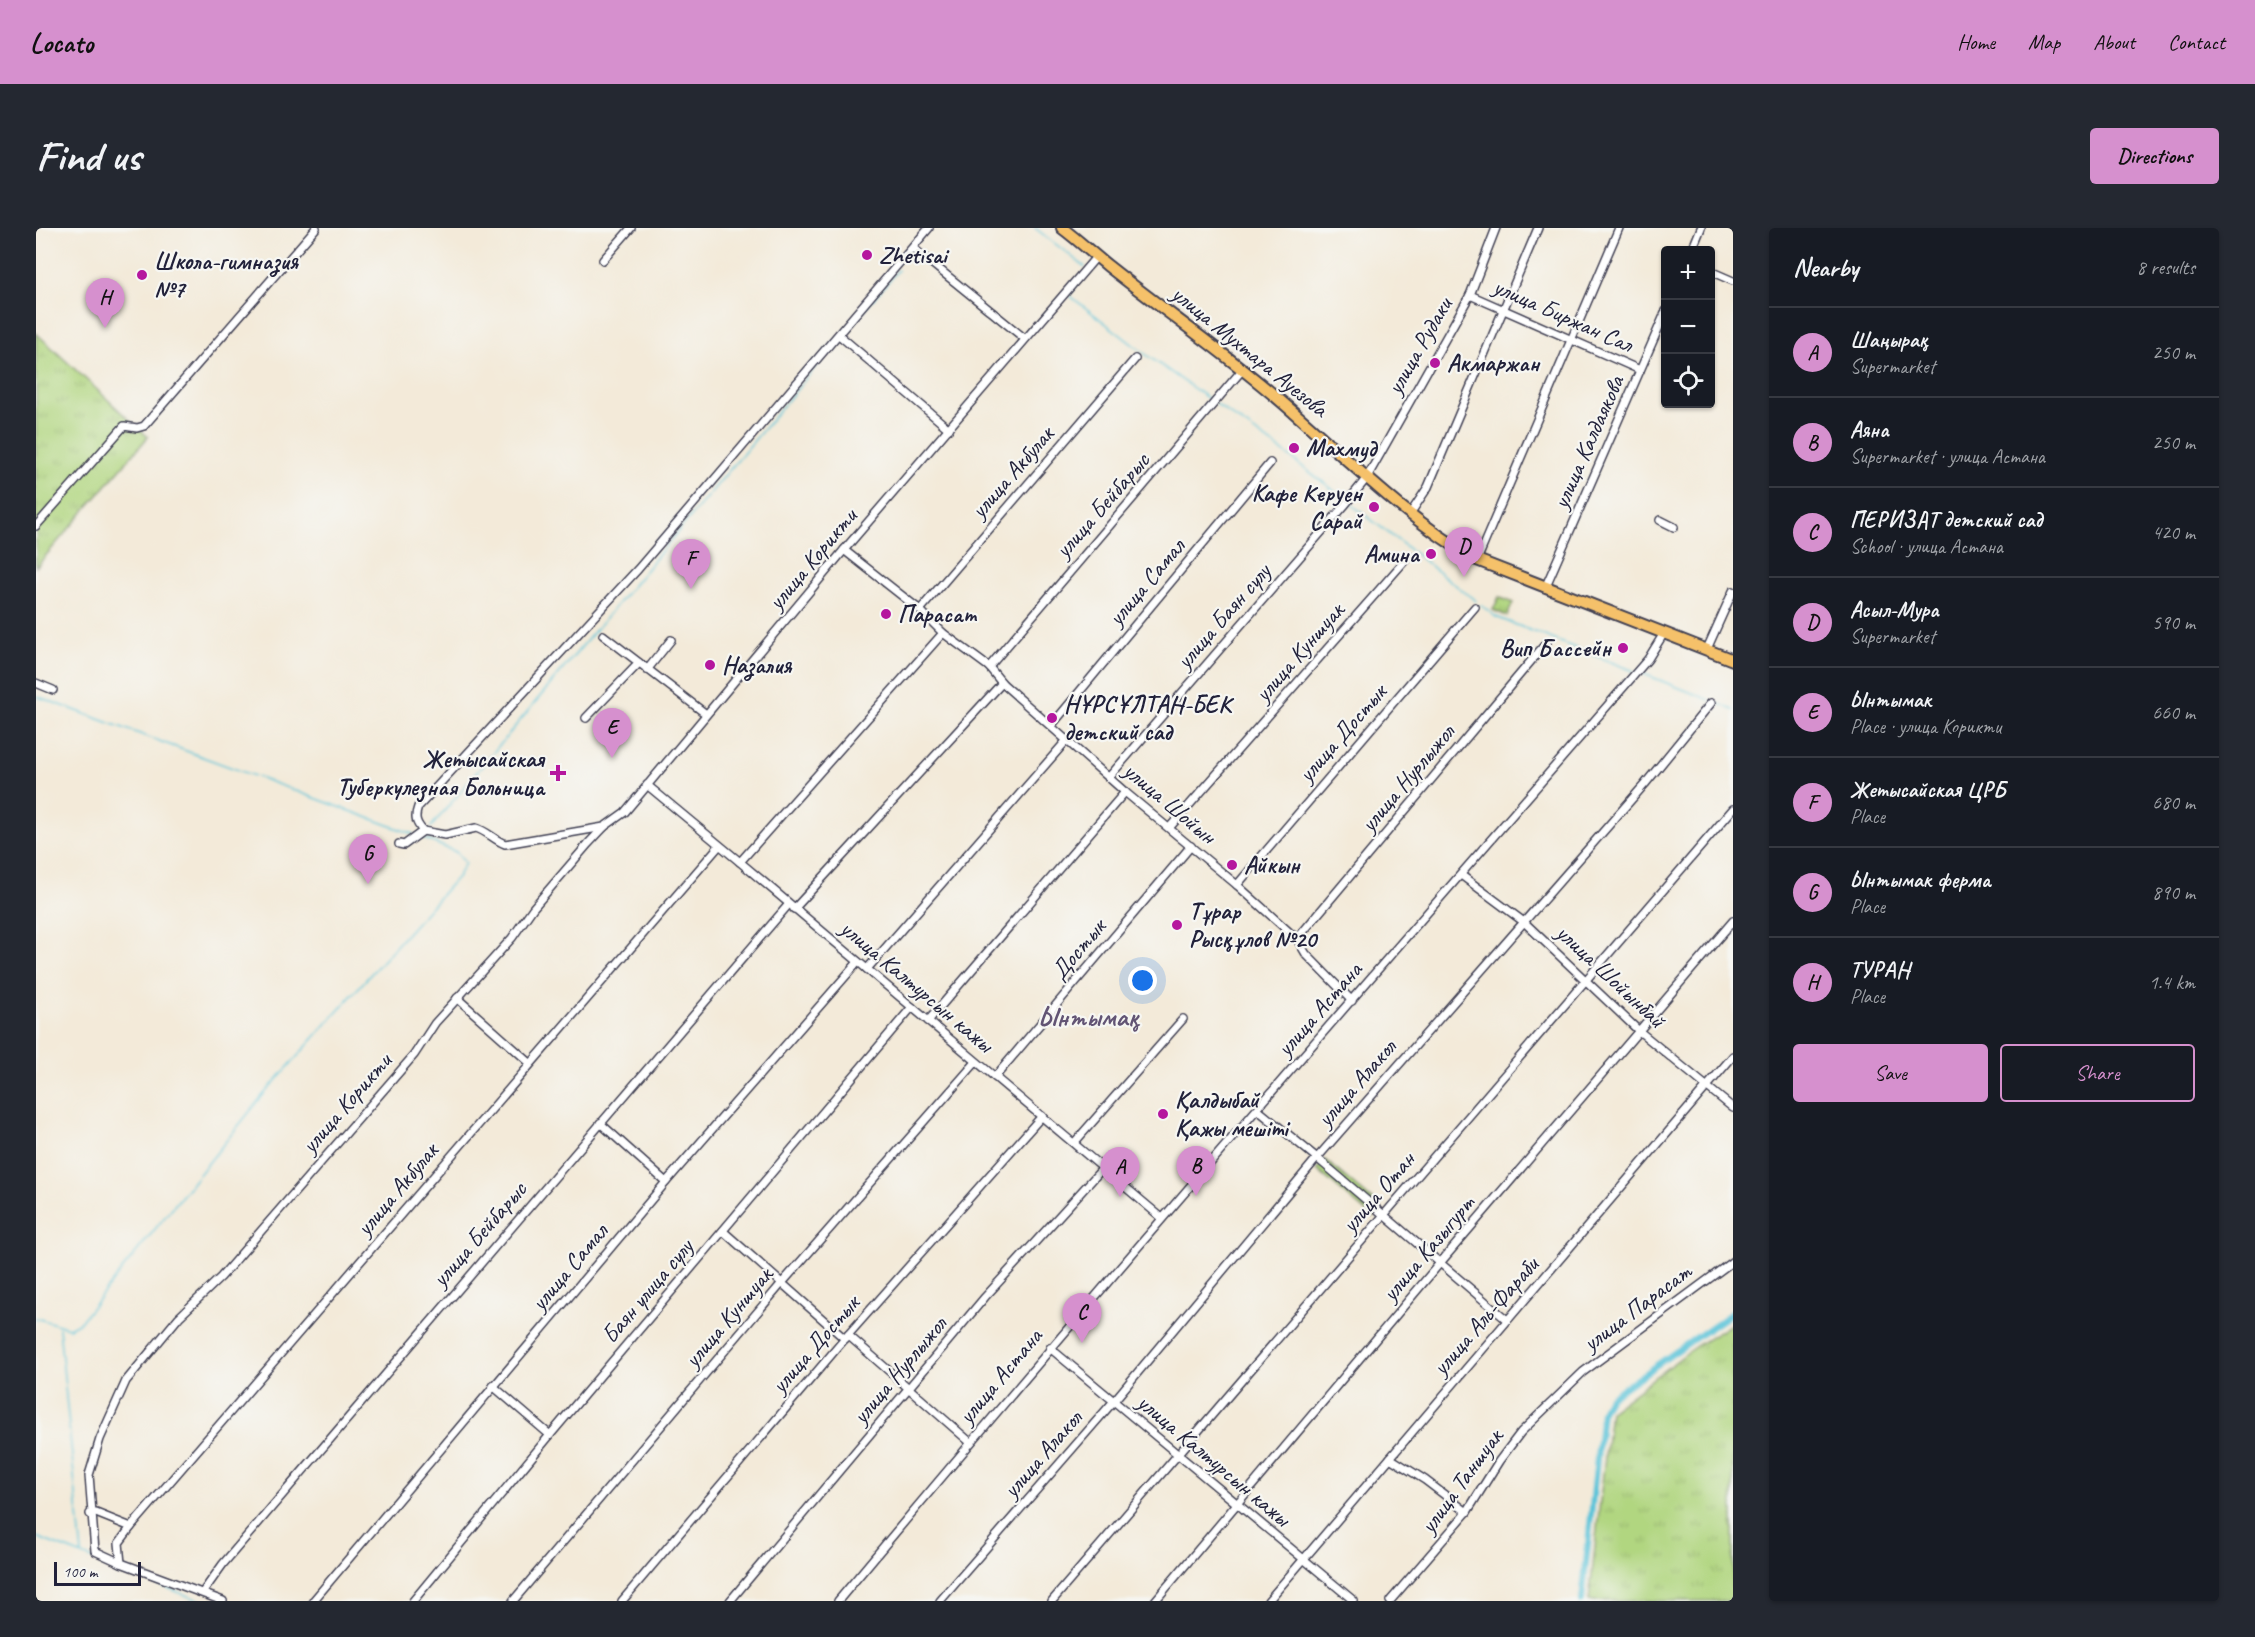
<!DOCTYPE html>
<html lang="en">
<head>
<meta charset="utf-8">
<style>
	body { margin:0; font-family:Caveat,sans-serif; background:#242831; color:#f1f3f6 }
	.controls { position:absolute; right:18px; top:18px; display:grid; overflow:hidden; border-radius:6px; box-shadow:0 2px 4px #0004 }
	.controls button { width:54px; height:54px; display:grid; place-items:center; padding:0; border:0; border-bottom:2px solid #363941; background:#171b24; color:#f1f3f6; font:30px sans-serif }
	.scale { position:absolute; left:18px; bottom:15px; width:87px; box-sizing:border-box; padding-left:6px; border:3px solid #22223b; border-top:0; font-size:16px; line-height:21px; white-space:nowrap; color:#22223b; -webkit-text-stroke:4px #f6f6f2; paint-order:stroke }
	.you { position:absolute; left:1107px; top:753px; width:21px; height:21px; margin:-15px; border:4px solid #fff; border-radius:50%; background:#1a73e8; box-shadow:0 0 0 9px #1a73e833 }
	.badge { display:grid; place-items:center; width:39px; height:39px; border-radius:50%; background:#d690ce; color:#111; font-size:20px; font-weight:700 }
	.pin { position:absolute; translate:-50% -50px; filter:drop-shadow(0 2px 3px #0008) }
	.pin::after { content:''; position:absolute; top:32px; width:21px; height:18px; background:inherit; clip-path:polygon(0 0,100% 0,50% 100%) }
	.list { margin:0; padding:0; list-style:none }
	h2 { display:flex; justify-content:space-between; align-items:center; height:78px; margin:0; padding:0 24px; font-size:26px }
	h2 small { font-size:20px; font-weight:400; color:#9ea1a6 }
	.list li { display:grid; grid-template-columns:39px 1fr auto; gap:18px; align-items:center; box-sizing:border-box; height:90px; padding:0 24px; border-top:2px solid #363941 }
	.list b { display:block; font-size:22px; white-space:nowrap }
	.list p { margin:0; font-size:20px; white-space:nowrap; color:#9ea1a6 }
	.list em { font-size:20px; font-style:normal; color:#9ea1a6 }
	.actions { display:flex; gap:12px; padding:18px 24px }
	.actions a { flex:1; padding:14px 0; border:2px solid #d690ce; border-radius:6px; text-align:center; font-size:21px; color:#d690ce }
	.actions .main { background:#d690ce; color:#111 }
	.icon { flex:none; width:33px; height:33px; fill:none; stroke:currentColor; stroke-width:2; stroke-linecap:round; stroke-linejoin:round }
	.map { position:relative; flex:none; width:1697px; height:1373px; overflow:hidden; border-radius:6px }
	header { display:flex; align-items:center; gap:36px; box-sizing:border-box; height:84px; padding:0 30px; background:#d690ce; color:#111 }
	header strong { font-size:28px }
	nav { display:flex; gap:33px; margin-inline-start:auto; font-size:21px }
	.intro { display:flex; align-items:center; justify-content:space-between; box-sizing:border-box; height:144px; padding:0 36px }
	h1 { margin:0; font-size:42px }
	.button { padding:15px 27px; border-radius:6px; background:#d690ce; color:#111; font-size:21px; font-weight:700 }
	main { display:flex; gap:36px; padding:0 36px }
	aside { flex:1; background:#171b24; border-radius:6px; box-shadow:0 2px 4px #0004 }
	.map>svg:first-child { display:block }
	.grass { fill:url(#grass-tufts); stroke:#6a7c5e; stroke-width:1.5 }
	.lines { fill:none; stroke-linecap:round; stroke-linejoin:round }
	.stream { stroke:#5cc4d9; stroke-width:1.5 }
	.canal { stroke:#5cc4d9; stroke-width:6 }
	.minor-casing { stroke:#414053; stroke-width:10 }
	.primary-casing { stroke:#414053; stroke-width:14 }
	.minor { stroke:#fff; stroke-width:7 }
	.primary { stroke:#f5c16b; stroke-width:10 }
	.poi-dot { fill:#b5179e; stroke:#f6f6f2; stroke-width:2 }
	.labels { text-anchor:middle; stroke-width:4.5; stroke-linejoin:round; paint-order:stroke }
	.poi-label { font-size:24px; font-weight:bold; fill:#22223b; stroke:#f6f6f2; text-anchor:start }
	.street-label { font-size:24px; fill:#22223b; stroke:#f6f6f2 }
	.quarter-label { font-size:27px; font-weight:bold; fill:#625474; stroke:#f6f6f2 }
</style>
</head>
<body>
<header>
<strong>Locato</strong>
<nav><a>Home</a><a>Map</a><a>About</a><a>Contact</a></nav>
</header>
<div class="intro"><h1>Find us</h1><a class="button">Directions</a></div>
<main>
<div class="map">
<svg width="1697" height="1373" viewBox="0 0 1697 1373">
	<defs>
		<pattern id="grass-tufts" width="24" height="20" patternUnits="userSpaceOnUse" patternTransform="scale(1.5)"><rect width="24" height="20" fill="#b1d680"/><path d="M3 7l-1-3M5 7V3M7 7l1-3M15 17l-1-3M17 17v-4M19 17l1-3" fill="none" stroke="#98b770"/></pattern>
	</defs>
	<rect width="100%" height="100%" fill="#f6f6f2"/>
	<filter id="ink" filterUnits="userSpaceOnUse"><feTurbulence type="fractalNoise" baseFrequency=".0167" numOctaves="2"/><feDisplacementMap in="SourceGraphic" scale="12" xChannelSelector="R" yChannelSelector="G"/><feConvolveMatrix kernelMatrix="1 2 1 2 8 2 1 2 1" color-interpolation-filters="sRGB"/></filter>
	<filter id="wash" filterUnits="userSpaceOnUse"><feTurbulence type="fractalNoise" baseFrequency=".008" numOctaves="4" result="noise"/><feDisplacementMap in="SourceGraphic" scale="24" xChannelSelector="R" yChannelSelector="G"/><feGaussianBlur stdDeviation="1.35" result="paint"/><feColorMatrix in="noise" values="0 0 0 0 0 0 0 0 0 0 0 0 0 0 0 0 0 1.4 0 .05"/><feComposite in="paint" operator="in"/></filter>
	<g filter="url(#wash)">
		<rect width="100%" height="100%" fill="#f3ead9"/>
		<g class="grass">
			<path d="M0,105L112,209L0,339Z"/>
			<path d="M1463,369L1477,375L1471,388L1457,382Z"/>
			<path d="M1289,932L1345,980L1337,990L1281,942Z"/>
			<path d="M1697,1095V1373H1553L1574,1183L1660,1118Z"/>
		</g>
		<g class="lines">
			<g class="stream">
				<path d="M999,0L1049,39"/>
				<path d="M1041,56L1033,67L1109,126L1177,174"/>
				<path d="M807,107L862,42"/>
				<path d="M1180,176L1250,226L1308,270"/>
				<path d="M1315,276L1440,373"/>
				<path d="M1445,377L1460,389L1598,443"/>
				<path d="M1603,444L1674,472"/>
				<path d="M0,468L377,606"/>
				<path d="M1678,474L1697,481"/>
				<path d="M395,599L803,111"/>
				<path d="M0,1090L33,1100L44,1094L228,866L422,648L429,635L420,624L384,609"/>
				<path d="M23,1100L46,1326"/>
				<path d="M0,1309L165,1373"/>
			</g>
			<path class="canal" d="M1546,1373L1566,1183L1573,1170L1697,1084"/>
		</g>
	</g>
	<g filter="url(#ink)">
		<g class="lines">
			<defs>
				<g id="minor">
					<path d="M877,20L988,110"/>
					<path d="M1656,22L1665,0"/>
					<path d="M567,32L595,0"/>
					<path d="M1674,43L1697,53"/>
					<path d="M1434,67L1604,142"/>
					<path d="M803,107L913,201"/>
					<path d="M1374,286L1392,259L1502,0"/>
					<path d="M1624,292L1638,299"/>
					<path d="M0,298L88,198L101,200L108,198L280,0"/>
					<path d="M808,322L884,382L907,405L953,439L966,455L1089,564L1201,657L1261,711L1270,726L1316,773"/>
					<path d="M1441,332L1583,0"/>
					<path d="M1509,360L1630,83"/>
					<path d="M884,382L1099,131"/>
					<path d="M567,407L670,486"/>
					<path d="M1671,421L1697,363"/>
					<path d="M953,439L1207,141"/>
					<path d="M611,442L635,412"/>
					<path d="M0,455L17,462"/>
					<path d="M550,490L603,435"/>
					<path d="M1015,498L1234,235"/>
					<path d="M1073,549L1308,278L1330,251L1434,67L1460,0"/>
					<path d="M611,557L704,634L1126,990"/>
					<path d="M1134,599L1373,328"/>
					<path d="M387,603C380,595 378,590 382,579L602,341L893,0"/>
					<path d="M363,616L368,617L387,603L409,607L440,600C451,603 458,612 469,616L568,599"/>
					<path d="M704,634L907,405"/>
					<path d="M1425,647L1488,694L1603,803L1697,880"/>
					<path d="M1201,657L1439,379"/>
					<path d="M758,681L966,455"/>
					<path d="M1261,711L1511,414"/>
					<path d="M831,741L1031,512"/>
					<path d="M421,770L494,835"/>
					<path d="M892,793L1089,564"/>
					<path d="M959,849L1155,618"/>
					<path d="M1222,882L1281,930L1471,1092"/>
					<path d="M564,895L630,954"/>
					<path d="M1038,915L1147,791"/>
					<path d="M687,1003L809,1111"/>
					<path d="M812,1107L934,1214"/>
					<path d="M1014,1120L1318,1373"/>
					<path d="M457,1158L514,1207"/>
					<path d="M1354,1230L1389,1252L1431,1284"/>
					<path d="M54,1286L60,1285L95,1299"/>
					<path d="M85,1335L83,1315L95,1299L683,618"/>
					<path d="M167,1364L187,1336L753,676"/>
					<path d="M187,1373L85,1335L59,1323L53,1247L64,1211L90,1153L143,1089L185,1049L378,827L399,795L476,710L497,680L552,616L568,599L589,584L808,322L1061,28"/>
					<path d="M277,1373L630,954L822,734"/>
					<path d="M377,1373L514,1207L876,779"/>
					<path d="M477,1373L746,1055L940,834"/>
					<path d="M586,1373L812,1107L1006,888"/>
					<path d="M694,1373L949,1069L1067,940"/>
					<path d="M802,1373C1067,1055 1340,744 1612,431L1628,405"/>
					<path d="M904,1373L1077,1174L1281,930L1609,556L1675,475"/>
					<path d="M1016,1373L1697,581"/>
					<path d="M1119,1373L1404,1035L1697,693"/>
					<path d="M1232,1373L1697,828"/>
					<path d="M1354,1373L1431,1284L1463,1233L1485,1204L1547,1144L1697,1033"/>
				</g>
				<path id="primary" d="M1026,0C1042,12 1056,25 1072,38C1130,84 1191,126 1247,175C1312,231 1366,288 1441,332L1697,432"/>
			</defs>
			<use href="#minor" class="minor-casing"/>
			<use href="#primary" class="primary-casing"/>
			<use href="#minor" class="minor"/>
			<use href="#primary" class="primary"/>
		</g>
	</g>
	<g class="poi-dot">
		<circle cx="831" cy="27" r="6"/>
		<circle cx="106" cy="47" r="6"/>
		<circle cx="1399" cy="135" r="6"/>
		<circle cx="1258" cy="220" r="6"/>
		<circle cx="1338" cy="279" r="6"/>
		<circle cx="1395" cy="326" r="6"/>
		<circle cx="850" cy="386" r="6"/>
		<circle cx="1587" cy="420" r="6"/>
		<circle cx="674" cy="437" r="6"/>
		<circle cx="1016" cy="490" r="6"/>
		<path d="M519 536h6v6h6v6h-6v6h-6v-6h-6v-6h6z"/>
		<circle cx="1196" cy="637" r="6"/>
		<circle cx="1141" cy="697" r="6"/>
		<circle cx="1127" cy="886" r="6"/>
	</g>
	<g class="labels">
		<g class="poi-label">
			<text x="843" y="35">Zhetisai</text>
			<text x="118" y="41">Школа-гимназия<tspan x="118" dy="28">№7</tspan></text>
			<text x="1411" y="143">Акмаржан</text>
			<text x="1270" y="228">Махмуд</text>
			<text x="1326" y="273" text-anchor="end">Кафе Керуен<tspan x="1326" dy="28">Сарай</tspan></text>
			<text x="1383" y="334" text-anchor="end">Амина</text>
			<text x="862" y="394">Парасат</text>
			<text x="1575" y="428" text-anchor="end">Вип Бассейн</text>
			<text x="686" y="445">Назалия</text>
			<text x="1028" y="484">НҰРСҰЛТАН-БЕК<tspan x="1028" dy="28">детский сад</tspan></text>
			<text x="508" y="539" text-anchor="end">Жетысайская<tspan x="508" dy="28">Туберкулезная Больница</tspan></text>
			<text x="1208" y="645">Айкын</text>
			<text x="1153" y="691">Тұрар<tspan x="1153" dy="28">Рысқұлов №20</tspan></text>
			<text x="1139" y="880">Қалдыбай<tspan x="1139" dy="28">Қажы мешіті</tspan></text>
		</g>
		<g class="street-label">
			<text transform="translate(1527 87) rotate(24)" y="8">улица Биржан Сал</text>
			<text transform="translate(1383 118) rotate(-60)" y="8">улица Рудаки</text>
			<text transform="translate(1214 123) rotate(39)" y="8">улица Мухтара Ауезова</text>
			<text transform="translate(1552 214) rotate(-66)" y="8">улица Калдаякова</text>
			<text transform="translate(976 244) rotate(-49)" y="8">улица Акбулак</text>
			<text transform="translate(1066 277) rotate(-49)" y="8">улица Бейбарыс</text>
			<text transform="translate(776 331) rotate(-50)" y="8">улица Корикти</text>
			<text transform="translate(1110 354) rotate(-50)" y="8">улица Самал</text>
			<text transform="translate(1187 388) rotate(-49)" y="8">улица Баян сулу</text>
			<text transform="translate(1263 424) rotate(-49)" y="8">улица Куншуак</text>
			<text transform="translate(1306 505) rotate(-49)" y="8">улица Достык</text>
			<text transform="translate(1371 550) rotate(-50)" y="8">улица Нурлыжол</text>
			<text transform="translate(1134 575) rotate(40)" y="8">улица Шойын</text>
			<text transform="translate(1042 721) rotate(-50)" y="8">Достык</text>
			<text transform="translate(1575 748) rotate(43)" y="8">улица Шойынбай</text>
			<text transform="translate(881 758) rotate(40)" y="8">улица Калтурсын кажы</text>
			<text transform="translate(1283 781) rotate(-49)" y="8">улица Астана</text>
			<text transform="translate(1320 855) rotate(-49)" y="8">улица Алакол</text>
			<text transform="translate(310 875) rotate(-49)" y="8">улица Корикти</text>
			<text transform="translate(361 961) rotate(-50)" y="8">улица Акбулак</text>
			<text transform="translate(1342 964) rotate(-49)" y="8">улица Отан</text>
			<text transform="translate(443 1006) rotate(-49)" y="8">улица Бейбарыс</text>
			<text transform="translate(1392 1020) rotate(-50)" y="8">улица Казыгурт</text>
			<text transform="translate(533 1039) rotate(-50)" y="8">улица Самал</text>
			<text transform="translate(611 1063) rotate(-50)" y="8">Баян улица сулу</text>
			<text transform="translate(1601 1079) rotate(-37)" y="8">улица Парасат</text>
			<text transform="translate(1449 1088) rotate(-49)" y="8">улица Аль-Фараби</text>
			<text transform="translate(692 1089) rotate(-50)" y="8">улица Куншуак</text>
			<text transform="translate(779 1116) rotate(-49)" y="8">улица Достык</text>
			<text transform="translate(863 1142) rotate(-50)" y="8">улица Нурлыжол</text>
			<text transform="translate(964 1148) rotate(-50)" y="8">улица Астана</text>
			<text transform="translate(1006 1226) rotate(-49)" y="8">улица Алакол</text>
			<text transform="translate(1178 1232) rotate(40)" y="8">улица Калтурсын кажы</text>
			<text transform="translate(1425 1253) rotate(-54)" y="8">улица Таншуак</text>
		</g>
		<g class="quarter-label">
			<text x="1053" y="798">Ынтымақ</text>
		</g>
	</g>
</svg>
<div class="controls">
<button>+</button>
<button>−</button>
<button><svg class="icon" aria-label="locate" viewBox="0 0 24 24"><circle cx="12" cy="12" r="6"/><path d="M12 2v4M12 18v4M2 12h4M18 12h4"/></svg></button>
</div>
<div class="scale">100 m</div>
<div class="you"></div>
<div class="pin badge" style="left:1084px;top:969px">A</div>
<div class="pin badge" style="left:1160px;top:968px">B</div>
<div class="pin badge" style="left:1046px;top:1115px">C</div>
<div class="pin badge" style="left:1428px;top:349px">D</div>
<div class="pin badge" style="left:576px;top:530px">E</div>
<div class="pin badge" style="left:655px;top:361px">F</div>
<div class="pin badge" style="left:332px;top:656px">G</div>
<div class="pin badge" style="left:69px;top:100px">H</div>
</div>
<aside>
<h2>Nearby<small>8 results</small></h2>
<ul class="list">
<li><span class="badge">A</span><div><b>Шаңырақ</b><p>Supermarket</p></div><em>250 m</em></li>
<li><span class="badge">B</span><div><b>Аяна</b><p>Supermarket · улица Астана</p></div><em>250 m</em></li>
<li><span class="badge">C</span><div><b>ПЕРИЗАТ детский сад</b><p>School · улица Астана</p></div><em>420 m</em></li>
<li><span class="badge">D</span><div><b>Асыл-Мура</b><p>Supermarket</p></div><em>590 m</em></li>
<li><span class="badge">E</span><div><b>Ынтымак</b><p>Place · улица Корикти</p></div><em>660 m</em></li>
<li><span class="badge">F</span><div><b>Жетысайская ЦРБ</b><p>Place</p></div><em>680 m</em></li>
<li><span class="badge">G</span><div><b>Ынтымак ферма</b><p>Place</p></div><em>890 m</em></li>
<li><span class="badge">H</span><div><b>ТУРАН</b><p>Place</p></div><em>1.4 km</em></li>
</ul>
<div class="actions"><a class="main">Save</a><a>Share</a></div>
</aside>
</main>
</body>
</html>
